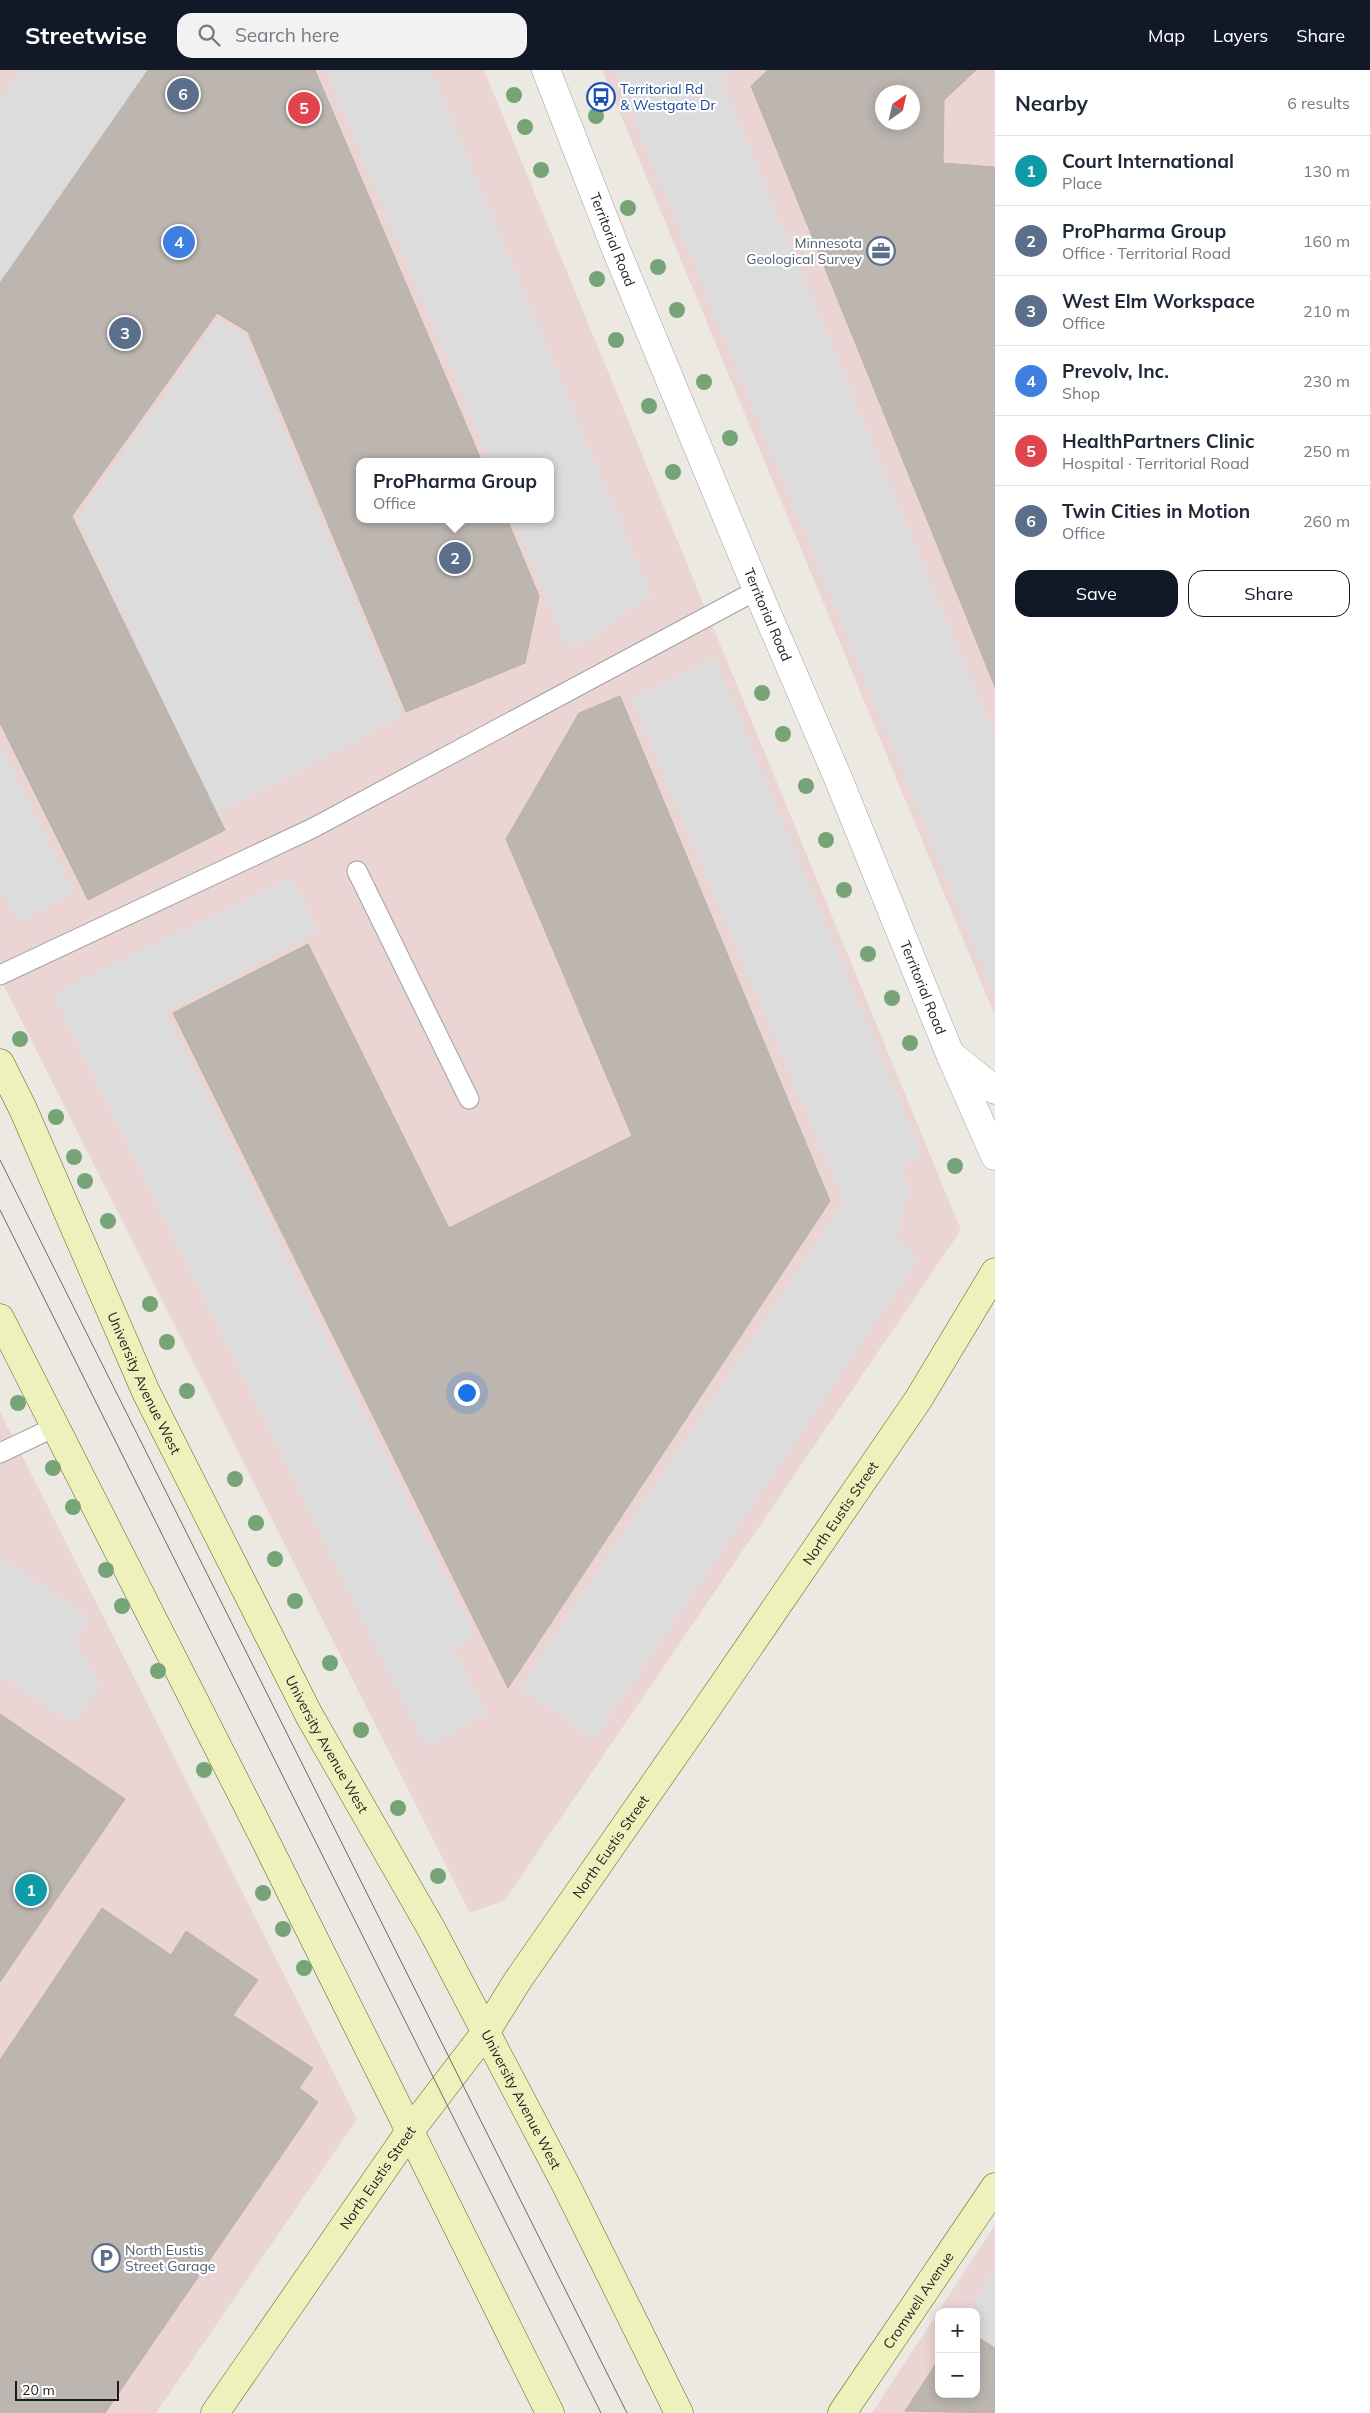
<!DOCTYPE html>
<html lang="en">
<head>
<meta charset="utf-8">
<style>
	body { margin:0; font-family:Mulish,sans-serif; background:#f2f2f3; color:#1f2937 }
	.controls { position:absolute; right:15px; bottom:15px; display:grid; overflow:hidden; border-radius:10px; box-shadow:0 2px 12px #0003 }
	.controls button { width:45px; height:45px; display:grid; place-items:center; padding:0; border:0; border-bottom:1px solid #e0e1e3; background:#fff; color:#1f2937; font:25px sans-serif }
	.compass { position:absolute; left:875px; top:15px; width:45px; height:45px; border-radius:50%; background:#fff; box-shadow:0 2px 12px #0003; rotate:34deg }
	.scale { position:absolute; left:15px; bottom:12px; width:104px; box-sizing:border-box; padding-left:5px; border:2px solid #1c1c1c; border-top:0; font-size:14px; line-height:18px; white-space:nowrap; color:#1c1c1c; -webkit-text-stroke:4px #fff; paint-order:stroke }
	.you { position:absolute; left:466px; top:1322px; width:18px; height:18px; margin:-12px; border:4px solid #fff; border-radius:50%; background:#1a73e8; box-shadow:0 0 0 8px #1a73e833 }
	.badge { display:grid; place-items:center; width:32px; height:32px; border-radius:50%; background:#111827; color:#fff; font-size:16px; font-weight:700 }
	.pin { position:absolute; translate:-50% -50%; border:2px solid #fff; box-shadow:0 1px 5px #0006 }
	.popup { position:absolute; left:356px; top:388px; width:198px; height:65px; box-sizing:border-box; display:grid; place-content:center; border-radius:10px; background:#fff; filter:drop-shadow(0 1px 4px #0005); font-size:16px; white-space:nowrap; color:#747a83 }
	.popup b { font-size:19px; color:#1f2937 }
	.popup::after { content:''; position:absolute; left:50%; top:100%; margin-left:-10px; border:10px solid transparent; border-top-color:#fff }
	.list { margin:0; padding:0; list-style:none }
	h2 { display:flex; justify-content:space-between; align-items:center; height:65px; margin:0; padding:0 20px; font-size:21px }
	h2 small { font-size:16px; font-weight:400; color:#747a83 }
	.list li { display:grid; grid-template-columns:32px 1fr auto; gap:15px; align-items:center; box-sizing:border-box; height:70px; padding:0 20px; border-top:1px solid #e0e1e3 }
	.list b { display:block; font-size:19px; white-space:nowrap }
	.list p { margin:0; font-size:16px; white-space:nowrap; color:#747a83 }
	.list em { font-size:16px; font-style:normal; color:#747a83 }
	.actions { display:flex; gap:10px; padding:15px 20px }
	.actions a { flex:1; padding:11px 0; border:1px solid #111827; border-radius:15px; text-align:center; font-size:18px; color:#111827 }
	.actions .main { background:#111827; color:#fff }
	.icon { flex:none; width:28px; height:28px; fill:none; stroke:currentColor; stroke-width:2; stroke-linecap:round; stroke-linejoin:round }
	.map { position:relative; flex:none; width:995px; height:2343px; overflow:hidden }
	header { display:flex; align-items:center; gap:30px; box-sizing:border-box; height:70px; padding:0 25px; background:#111827; color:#fff }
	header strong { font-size:24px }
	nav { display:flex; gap:28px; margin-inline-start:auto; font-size:18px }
	.search { width:350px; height:45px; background:#f2f2f3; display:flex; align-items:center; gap:12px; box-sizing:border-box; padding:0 18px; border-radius:15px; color:#747a83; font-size:19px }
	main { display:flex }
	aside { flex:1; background:#fff }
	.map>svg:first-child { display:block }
	.commercial { fill:#ebd5d4; fill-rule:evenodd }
	.parking { fill:#dcdcdc }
	.building { fill:#bcb5b0; stroke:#bcb1a7; fill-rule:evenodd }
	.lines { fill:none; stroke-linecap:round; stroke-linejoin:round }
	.lane-casing { stroke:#a0a0a0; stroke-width:21 }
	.street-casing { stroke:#a0a0a0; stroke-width:29 }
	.secondary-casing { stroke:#5c6512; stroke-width:29 }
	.lane { stroke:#fff; stroke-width:19 }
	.street { stroke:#fff; stroke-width:28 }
	.secondary { stroke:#eef1bc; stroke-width:28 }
	.tram { stroke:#6a6a6a; stroke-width:1 }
	.tree { fill:#77a477 }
	.labels { text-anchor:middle; stroke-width:4.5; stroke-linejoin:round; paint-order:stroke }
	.transit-label { font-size:14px; fill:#164399; stroke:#fff; text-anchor:start }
	.street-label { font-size:14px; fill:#1c1c1c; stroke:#fff }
	.service-label { font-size:14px; fill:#4e5e75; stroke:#fff; text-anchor:end }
</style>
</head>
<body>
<header>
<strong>Streetwise</strong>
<div class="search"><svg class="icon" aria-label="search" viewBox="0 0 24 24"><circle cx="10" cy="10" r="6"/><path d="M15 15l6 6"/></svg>Search here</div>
<nav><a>Map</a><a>Layers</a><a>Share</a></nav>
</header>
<main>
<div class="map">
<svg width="995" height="2343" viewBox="0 0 995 2343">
	<rect width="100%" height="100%" fill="#ece9e3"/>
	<g class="commercial">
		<path d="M0,0H484L961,1160L505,1830L470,1843L0,908ZM360,392H550V449H360Z"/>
		<path d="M602,0H995V946ZM882,22H912V52H882Z"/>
		<path d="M0,1342L357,2049L156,2343H0Z"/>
		<path d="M995,2155V2343H872ZM939,2242H976V2324H939Z"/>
	</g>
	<g class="parking">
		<path d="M21,0H148L0,213V30Z"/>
		<path d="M326,0H431L652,527L628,540L589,570L567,577L514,449H550V392H490Z"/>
		<path d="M614,0H730L721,9L995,666V926Z"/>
		<path d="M218,249L244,266L403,646L217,744L78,449Z"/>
		<path d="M715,588L923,1088L902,1095L909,1115L906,1134L896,1170L918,1189L594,1670L519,1618L844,1131L631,628Z"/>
		<path d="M0,674L74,823L18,852L0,816Z"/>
		<path d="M291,807L319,861L165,942L476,1567L454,1578L487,1644L426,1677L53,924Z"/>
		<path d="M0,1487L91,1548L75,1570L101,1615L72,1653L0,1605Z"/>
		<path d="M995,2197V2278L976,2266V2242H968Z"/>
	</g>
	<g class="building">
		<path d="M148,0H315L482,392H360V449H507L539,526L525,593L406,642L248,262L217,243L72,446L225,760L88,830L0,653V213Z"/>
		<path d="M768,0H976L944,30L943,93L995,97V617L751,16ZM882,22H912V52H882Z"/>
		<path d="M620,626L830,1131L508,1618L173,943L308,874L449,1158L632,1066L506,769L579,643Z"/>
		<path d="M0,1644L125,1729L0,1912Z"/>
		<path d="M102,1838L171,1885L186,1861L258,1910L233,1945L313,1998L299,2018L318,2032L105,2343H0V1990Z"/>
		<path d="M976,2266L995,2278V2343L905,2341L939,2289V2324H976Z"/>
	</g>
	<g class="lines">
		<defs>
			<g id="lane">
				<path d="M357,801L469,1029"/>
				<path d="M0,905L313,758L757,520"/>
				<path d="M0,1383L55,1357"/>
			</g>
			<g id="street">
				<path id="s1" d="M546,0L617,182L757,520L838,708L950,984L995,1086"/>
				<path d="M955,988L995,1020"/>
			</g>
			<g id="secondary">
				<path id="s2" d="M0,993L23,1039L146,1322L309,1645L432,1860L566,2115L679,2343"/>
				<path d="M0,1248L266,1772L550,2343"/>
				<path id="s3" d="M215,2343L410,2061L485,1963L518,1910L703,1644L918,1330L995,1202"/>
				<path id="s4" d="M842,2343L995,2117"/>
			</g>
		</defs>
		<use href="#lane" class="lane-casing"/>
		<use href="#street" class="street-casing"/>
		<use href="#secondary" class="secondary-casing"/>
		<use href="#lane" class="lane"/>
		<use href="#street" class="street"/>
		<use href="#secondary" class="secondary"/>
		<g class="tram">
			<path d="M0,1090L627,2343"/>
			<path d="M0,1140L601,2343"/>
		</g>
	</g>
	<g class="tree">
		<circle cx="514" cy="25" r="8"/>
		<circle cx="596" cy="46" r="8"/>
		<circle cx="525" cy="57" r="8"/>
		<circle cx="541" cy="100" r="8"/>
		<circle cx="628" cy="138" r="8"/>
		<circle cx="658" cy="197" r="8"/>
		<circle cx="597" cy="209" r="8"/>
		<circle cx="677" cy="240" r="8"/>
		<circle cx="616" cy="270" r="8"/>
		<circle cx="704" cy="312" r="8"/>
		<circle cx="649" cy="336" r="8"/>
		<circle cx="730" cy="368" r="8"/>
		<circle cx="673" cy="402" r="8"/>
		<circle cx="762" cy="623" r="8"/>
		<circle cx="783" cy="664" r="8"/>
		<circle cx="806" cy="716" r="8"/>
		<circle cx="826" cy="770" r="8"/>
		<circle cx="844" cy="820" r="8"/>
		<circle cx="868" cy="884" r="8"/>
		<circle cx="892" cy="928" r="8"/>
		<circle cx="20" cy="969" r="8"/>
		<circle cx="910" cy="973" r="8"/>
		<circle cx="56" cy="1047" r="8"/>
		<circle cx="74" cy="1087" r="8"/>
		<circle cx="955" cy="1096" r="8"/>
		<circle cx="85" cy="1111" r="8"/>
		<circle cx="108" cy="1151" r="8"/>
		<circle cx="150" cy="1234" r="8"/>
		<circle cx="167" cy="1272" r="8"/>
		<circle cx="187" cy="1321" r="8"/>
		<circle cx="18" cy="1333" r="8"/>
		<circle cx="53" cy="1398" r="8"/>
		<circle cx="235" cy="1409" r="8"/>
		<circle cx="73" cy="1437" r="8"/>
		<circle cx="256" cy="1453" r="8"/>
		<circle cx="275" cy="1489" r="8"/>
		<circle cx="106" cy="1500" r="8"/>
		<circle cx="295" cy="1531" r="8"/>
		<circle cx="122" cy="1536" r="8"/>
		<circle cx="330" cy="1593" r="8"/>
		<circle cx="158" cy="1601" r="8"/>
		<circle cx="361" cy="1660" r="8"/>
		<circle cx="204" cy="1700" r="8"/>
		<circle cx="398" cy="1738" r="8"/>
		<circle cx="438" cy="1806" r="8"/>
		<circle cx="263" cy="1823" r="8"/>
		<circle cx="283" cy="1859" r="8"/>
		<circle cx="304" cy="1898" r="8"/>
	</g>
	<defs>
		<symbol id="bus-ring" viewBox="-11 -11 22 22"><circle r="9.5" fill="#fff" stroke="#1a4fb4" stroke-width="1.5"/><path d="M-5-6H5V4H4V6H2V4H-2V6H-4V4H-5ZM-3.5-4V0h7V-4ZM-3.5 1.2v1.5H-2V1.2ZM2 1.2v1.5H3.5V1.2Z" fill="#1a4fb4"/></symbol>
		<symbol id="office-ring" viewBox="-11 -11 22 22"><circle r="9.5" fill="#fff" stroke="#5c6f8a" stroke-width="1.5"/><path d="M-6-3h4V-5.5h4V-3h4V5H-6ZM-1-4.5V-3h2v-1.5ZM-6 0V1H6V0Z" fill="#5c6f8a"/></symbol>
		<symbol id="parking-ring" viewBox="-11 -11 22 22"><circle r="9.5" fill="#fff" stroke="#5c6f8a" stroke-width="1.5"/><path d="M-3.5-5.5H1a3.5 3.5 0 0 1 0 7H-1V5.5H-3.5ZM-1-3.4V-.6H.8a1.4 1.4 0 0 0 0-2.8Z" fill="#5c6f8a"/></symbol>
	</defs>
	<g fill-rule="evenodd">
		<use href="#bus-ring" x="585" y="11" width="32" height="32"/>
		<use href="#office-ring" x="865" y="165" width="32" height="32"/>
		<use href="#parking-ring" x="90" y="2172" width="32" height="32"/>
	</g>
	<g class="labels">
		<g class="transit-label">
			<text x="620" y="24">Territorial Rd<tspan x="620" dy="16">&amp; Westgate Dr</tspan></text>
		</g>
		<g class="street-label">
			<text dy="5" stroke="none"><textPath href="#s1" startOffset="182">Territorial Road</textPath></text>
			<text dy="5" stroke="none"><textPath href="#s1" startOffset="588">Territorial Road</textPath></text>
			<text dy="5" stroke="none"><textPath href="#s1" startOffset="992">Territorial Road</textPath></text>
			<text dy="5" stroke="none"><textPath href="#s2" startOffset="351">University Avenue West</textPath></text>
			<text dy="5" stroke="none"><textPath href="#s3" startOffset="1096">North Eustis Street</textPath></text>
			<text dy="5" stroke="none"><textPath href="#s2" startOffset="756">University Avenue West</textPath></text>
			<text dy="5" stroke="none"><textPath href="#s3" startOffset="691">North Eustis Street</textPath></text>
			<text dy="5" stroke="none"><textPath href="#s2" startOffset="1161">University Avenue West</textPath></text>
			<text dy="5" stroke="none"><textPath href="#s3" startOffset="286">North Eustis Street</textPath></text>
			<text dy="5" stroke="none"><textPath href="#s4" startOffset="136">Cromwell Avenue</textPath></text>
		</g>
		<g class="service-label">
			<text x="862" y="178">Minnesota<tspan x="862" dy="16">Geological Survey</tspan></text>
			<text x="125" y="2185" text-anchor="start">North Eustis<tspan x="125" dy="16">Street Garage</tspan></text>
		</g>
	</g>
</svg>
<div class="controls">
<button>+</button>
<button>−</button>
</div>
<svg class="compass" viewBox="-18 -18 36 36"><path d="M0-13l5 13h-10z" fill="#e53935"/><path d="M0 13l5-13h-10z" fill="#747a83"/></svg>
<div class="scale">20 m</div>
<div class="you"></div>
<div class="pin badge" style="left:31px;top:1820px;background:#0f9aa8">1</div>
<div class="pin badge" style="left:455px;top:488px;background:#5c6f8a">2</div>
<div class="popup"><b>ProPharma Group</b>Office</div>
<div class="pin badge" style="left:125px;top:263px;background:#5c6f8a">3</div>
<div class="pin badge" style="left:179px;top:172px;background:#3f7fe0">4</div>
<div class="pin badge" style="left:304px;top:38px;background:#e0444e">5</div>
<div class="pin badge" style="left:183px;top:24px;background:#5c6f8a">6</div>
</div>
<aside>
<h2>Nearby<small>6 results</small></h2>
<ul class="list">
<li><span class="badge" style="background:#0f9aa8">1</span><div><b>Court International</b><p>Place</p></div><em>130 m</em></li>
<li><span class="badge" style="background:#5c6f8a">2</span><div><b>ProPharma Group</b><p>Office · Territorial Road</p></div><em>160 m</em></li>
<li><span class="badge" style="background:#5c6f8a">3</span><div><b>West Elm Workspace</b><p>Office</p></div><em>210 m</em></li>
<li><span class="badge" style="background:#3f7fe0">4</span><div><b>Prevolv, Inc.</b><p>Shop</p></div><em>230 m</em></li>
<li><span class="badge" style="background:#e0444e">5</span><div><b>HealthPartners Clinic</b><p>Hospital · Territorial Road</p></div><em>250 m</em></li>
<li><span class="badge" style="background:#5c6f8a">6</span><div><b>Twin Cities in Motion</b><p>Office</p></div><em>260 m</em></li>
</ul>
<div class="actions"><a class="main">Save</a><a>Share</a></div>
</aside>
</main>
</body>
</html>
